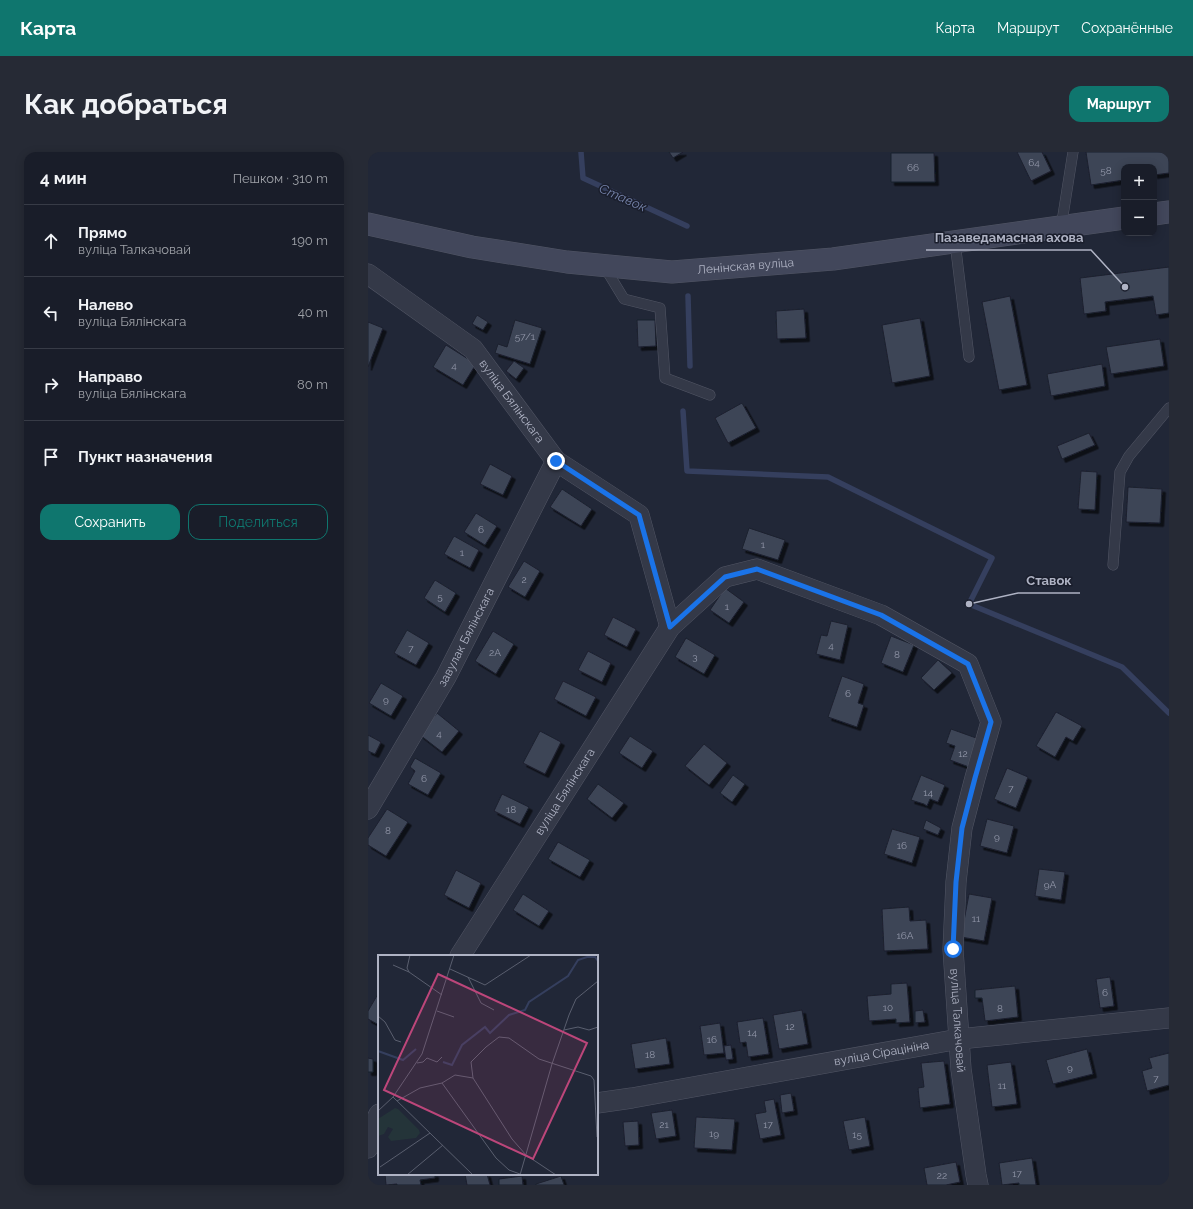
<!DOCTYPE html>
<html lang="ru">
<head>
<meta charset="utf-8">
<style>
	body { margin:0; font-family:Raleway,sans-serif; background:#262a35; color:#f1f3f6 }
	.controls { position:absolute; right:12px; top:12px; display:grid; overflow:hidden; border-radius:8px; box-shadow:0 2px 10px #0003 }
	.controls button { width:36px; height:36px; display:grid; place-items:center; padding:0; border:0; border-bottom:1px solid #373b46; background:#191d29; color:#f1f3f6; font:20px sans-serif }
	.stop { position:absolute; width:12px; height:12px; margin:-9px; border:3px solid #1a73e8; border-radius:50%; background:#fff }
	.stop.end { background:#1a73e8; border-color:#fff; box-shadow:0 1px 4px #0008 }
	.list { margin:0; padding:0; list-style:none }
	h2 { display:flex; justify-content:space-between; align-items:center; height:52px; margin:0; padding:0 16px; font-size:17px }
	h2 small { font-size:13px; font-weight:400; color:#9fa2a8 }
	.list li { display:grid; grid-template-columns:26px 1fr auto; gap:12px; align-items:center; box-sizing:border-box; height:72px; padding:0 16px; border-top:1px solid #373b46 }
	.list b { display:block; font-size:15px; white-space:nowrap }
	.list p { margin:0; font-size:13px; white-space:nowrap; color:#9fa2a8 }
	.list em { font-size:13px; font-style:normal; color:#9fa2a8 }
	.actions { display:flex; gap:8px; padding:12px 16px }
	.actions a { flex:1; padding:9px 0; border:1px solid #0f766e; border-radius:12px; text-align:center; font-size:14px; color:#0f766e }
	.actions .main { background:#0f766e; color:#fff }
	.icon { flex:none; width:22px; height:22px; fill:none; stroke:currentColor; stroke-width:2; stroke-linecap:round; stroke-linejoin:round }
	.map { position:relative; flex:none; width:801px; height:1033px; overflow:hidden; border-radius:12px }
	header { display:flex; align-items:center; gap:24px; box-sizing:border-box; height:56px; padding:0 20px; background:#0f766e; color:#fff }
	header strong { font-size:19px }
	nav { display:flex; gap:22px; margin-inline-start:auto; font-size:14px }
	.intro { display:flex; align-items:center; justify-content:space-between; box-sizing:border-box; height:96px; padding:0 24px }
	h1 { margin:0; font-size:28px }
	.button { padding:10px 18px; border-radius:12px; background:#0f766e; color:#fff; font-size:14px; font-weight:700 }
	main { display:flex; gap:24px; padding:0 24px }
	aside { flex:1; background:#191d29; border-radius:12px; box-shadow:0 2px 10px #0003 }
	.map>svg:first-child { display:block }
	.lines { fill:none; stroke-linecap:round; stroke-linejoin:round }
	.stream { stroke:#353f5e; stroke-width:5.5 }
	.building { fill:#3d4457; stroke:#1c202e; filter:url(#shadow) }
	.service-casing { stroke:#525665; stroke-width:11 }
	.minor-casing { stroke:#525665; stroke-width:21 }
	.secondary-casing { stroke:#525665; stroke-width:23 }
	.service { stroke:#343948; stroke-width:10 }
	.minor { stroke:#343948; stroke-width:20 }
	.secondary { stroke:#42475b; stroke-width:22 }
	.route { stroke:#1a73e8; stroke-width:5 }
	.labels { text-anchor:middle; stroke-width:3; stroke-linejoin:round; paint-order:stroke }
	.number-label { font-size:10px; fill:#9297a9 }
	.street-label { font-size:12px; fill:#afb3c4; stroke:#1a1e2c }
	.water-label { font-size:13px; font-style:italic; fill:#7785ac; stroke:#1a1e2c }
	.inset-river { fill:none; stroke:#353f5e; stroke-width:2 }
	.inset-road { fill:none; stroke:#5a5f6f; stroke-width:1 }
	.view { fill:#bc467a; fill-opacity:0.15; stroke:#bc467a; stroke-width:2 }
	.inset-edge { fill:none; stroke:#afb3c4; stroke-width:2 }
	.leader { fill:none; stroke:#afb3c4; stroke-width:1.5 }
	.callout-dot { fill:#afb3c4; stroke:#1a1e2c; stroke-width:1.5 }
	.callout-label { font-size:13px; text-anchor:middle; font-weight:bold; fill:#afb3c4; stroke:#1a1e2c; stroke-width:3; stroke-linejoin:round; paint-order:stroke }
</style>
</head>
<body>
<header>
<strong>Карта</strong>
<nav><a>Карта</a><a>Маршрут</a><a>Сохранённые</a></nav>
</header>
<div class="intro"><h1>Как добраться</h1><a class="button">Маршрут</a></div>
<main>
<aside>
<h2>4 мин<small>Пешком · 310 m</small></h2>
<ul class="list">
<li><svg class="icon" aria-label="ahead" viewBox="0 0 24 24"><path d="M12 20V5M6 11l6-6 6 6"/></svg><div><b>Прямо</b><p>вуліца Талкачовай</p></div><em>190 m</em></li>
<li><svg class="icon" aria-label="left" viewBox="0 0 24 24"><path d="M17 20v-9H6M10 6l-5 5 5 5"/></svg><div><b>Налево</b><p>вуліца Бялінскага</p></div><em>40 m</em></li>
<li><svg class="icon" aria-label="right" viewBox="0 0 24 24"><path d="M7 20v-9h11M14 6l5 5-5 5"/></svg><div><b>Направо</b><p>вуліца Бялінскага</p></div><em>80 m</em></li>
<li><svg class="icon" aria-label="arrive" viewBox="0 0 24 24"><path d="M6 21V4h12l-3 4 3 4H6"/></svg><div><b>Пункт назначения</b></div></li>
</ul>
<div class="actions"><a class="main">Сохранить</a><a>Поделиться</a></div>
</aside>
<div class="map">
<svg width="801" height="1033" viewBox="0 0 801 1033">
	<defs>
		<filter id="shadow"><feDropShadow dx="3.5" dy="3.5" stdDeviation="0" flood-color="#0009"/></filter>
	</defs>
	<rect width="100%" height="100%" fill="#212737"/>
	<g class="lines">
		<g class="stream">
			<path d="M213,0L215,26L319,74"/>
			<path d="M320,144L322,214"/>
			<path d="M315,259L319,319L460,325L624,406L601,452L754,515L801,561"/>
		</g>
	</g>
	<g class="building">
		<path d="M301,0H315L305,6Z"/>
		<path d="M649,0H674L683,19L663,29Z"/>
		<path d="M718,0H801V21L786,23V15H756V28L723,33Z"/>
		<path d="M523,1H566L567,30H523Z"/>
		<path d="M801,115V161L788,163L785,144L737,150L738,159L716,162L712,126Z"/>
		<path d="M642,144L659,233L631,238L614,150Z"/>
		<path d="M436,157L438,186L409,187L408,159Z"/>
		<path d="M109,163L120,170L115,178L104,172Z"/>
		<path d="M552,166L562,224L524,231L514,173Z"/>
		<path d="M147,168L174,176L162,212L127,201L130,192L139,195Z"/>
		<path d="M269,168H287L288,194L270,195Z"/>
		<path d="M0,170L15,176L0,215Z"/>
		<path d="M792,187L796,214L743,222L738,195Z"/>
		<path d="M78,193L108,212L95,233L65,215Z"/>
		<path d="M146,209L156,216L148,227L138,219Z"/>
		<path d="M734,212L737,234L683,244L679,222Z"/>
		<path d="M374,251L388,276L360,291L347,266Z"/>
		<path d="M721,281L727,293L694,307L689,294Z"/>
		<path d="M122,312L144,324L135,343L112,332Z"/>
		<path d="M713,319L729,320L727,358L710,357Z"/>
		<path d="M760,335L794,337L792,371L758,370Z"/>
		<path d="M194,337L224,357L213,374L182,355Z"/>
		<path d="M108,361L129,374L117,393L96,380Z"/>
		<path d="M381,376L417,388L410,408L374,397Z"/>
		<path d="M86,384L111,398L102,416L76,402Z"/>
		<path d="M156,409L172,419L157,445L140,435Z"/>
		<path d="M67,428L88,441L77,460L56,446Z"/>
		<path d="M357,436L376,450L361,471L342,458Z"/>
		<path d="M245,465L268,477L259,495L236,483Z"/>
		<path d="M463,469L480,473L472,508L448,502L453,483L459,484Z"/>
		<path d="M39,478L61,491L48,513L26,501Z"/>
		<path d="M125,479L146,492L128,522L107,509Z"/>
		<path d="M523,484L546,493L535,520L513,511Z"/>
		<path d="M318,486L347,503L336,522L307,505Z"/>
		<path d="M220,499L243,511L234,530L210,518Z"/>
		<path d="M570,508L584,521L566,538L553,526Z"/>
		<path d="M474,524L496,532L490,551L496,553L489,575L460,565Z"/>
		<path d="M195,529L228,545L218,564L186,547Z"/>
		<path d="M13,531L35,544L23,564L1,551Z"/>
		<path d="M688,560L714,574L705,589L698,585L687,605L668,594Z"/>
		<path d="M69,561L91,579L74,600L52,583Z"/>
		<path d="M583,577L611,587L601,615L582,608L587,594L578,591Z"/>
		<path d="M172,579L193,590L177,622L155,611Z"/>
		<path d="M0,583L13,590L7,602L0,599Z"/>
		<path d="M262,584L285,599L274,616L251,601Z"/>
		<path d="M336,592L359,611L341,633L317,614Z"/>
		<path d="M47,606L73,621L60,643L40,632L47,619L42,615Z"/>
		<path d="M639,616L660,625L648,656L626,647Z"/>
		<path d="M365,623L377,632L364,650L352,641Z"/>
		<path d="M553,623L577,633L570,650L562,647L559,654L556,652L543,648Z"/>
		<path d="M230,632L256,651L244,666L219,647Z"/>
		<path d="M134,642L161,655L152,672L126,659Z"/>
		<path d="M19,657L40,670L18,704L0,693V686Z"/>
		<path d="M619,667L646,674L639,701L612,694Z"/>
		<path d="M558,668L573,676L570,683L555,677Z"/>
		<path d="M524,677L552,685L544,711L516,702Z"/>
		<path d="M190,690L222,708L212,725L180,707Z"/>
		<path d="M671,717L697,720L693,748L667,744Z"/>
		<path d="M88,718L113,731L101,756L76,743Z"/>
		<path d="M155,742L181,759L171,774L145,758Z"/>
		<path d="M601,742L624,746L616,789L593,785Z"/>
		<path d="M541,755L542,769L558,768L560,797L516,799L514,757Z"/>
		<path d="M742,825L746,854L732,856L728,827Z"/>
		<path d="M539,831L542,870L528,871V867L501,869L499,844L523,842V832Z"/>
		<path d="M647,834L650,865L617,869L614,846H607V838Z"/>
		<path d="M10,842H11V873L0,867V859Z"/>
		<path d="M434,858L440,892L411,897L405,863Z"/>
		<path d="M555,858L557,870L547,871V859Z"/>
		<path d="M395,866L401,902L380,905L378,890L372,891L369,870Z"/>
		<path d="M352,871L356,901L336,903L332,874Z"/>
		<path d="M298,886L302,912L267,917L263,892Z"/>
		<path d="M363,893L365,907L358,908L356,894Z"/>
		<path d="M719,897L725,922L685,932L678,908Z"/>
		<path d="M801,901V933L779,939L774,919L784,916L781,906Z"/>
		<path d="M0,906L5,907V920H0Z"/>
		<path d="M576,909L582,952L552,956L550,936L556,935L553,911Z"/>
		<path d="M643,910L649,952L624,955L619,913Z"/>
		<path d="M423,941L426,959L414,961L412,943Z"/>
		<path d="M406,947L413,983L392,987L387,962L398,960L396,949Z"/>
		<path d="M304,958L308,984L288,987L283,961Z"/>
		<path d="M328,965L367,967L364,998L326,996Z"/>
		<path d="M497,965L502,994L481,998L475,969Z"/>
		<path d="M270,969L271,993L257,994L255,970Z"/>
		<path d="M664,1006L668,1033H651V1031L634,1033L631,1011Z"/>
		<path d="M588,1010L592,1030L578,1033H559L556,1016Z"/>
		<path d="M17,1022H67V1026L52,1028L53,1033H29V1032L18,1033Z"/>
		<path d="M97,1022H119L122,1033H99Z"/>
		<path d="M154,1024L155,1033H131V1027Z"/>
		<path d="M193,1024L196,1033H168V1032Z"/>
	</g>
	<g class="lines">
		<defs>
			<g id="service">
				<path d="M693,76L705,0"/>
				<path d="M587,90L601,205"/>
				<path d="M236,114L256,147L292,156L297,226L342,243"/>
				<path d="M745,413L752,320L761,304L801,256"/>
			</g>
			<g id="minor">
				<path id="s1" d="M0,122L105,197L188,309L271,363L302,475"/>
				<path id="s2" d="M0,657L78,525L188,309"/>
				<path id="s3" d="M92,804L302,475L357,425L389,417L513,463L600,512L623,570L607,626L594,676L588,730L585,797L593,917L608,1023L610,1033"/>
				<path id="s4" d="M229,951L264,946L591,887L801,866"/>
				<path d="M0,996L2,982L11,962"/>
			</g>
			<g id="secondary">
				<path d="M786,62L801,60"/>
				<path id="s5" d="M0,72L104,95L199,110L304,120L465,107L756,66"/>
			</g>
		</defs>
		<use href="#service" class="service-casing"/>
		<use href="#minor" class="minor-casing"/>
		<use href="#secondary" class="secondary-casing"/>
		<use href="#service" class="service"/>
		<use href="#minor" class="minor"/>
		<use href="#secondary" class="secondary"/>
	</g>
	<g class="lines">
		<path class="route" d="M188,309L271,363L302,475L357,425L389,417L513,463L600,512L623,570L607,626L594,676L588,730L585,797"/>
	</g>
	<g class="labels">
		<g class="number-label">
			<text x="666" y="14">64</text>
			<text x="545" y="19">66</text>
			<text x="738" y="22">58</text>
			<text x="157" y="188">57/1</text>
			<text x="86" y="217">4</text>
			<text x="113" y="381">6</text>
			<text x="395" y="396">1</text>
			<text x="94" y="404">1</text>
			<text x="156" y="431">2</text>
			<text x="72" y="448">5</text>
			<text x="359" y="458">1</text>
			<text x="463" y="497">4</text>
			<text x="43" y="500">7</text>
			<text x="127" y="504">2А</text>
			<text x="529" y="506">8</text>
			<text x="327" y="508">3</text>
			<text x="480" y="545">6</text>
			<text x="18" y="551">9</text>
			<text x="71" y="585">4</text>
			<text x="595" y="605">12</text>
			<text x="56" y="630">6</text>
			<text x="643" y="640">7</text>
			<text x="560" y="644">14</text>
			<text x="143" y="661">18</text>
			<text x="20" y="682">8</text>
			<text x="629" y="688">9</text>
			<text x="534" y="697">16</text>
			<text x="682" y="736">9А</text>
			<text x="608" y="770">11</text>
			<text x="537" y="787">16А</text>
			<text x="737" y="844">6</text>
			<text x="520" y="859">10</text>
			<text x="632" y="860">8</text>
			<text x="422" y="878">12</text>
			<text x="384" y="884">14</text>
			<text x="344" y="891">16</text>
			<text x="282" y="906">18</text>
			<text x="702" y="919">9</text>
			<text x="788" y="930">7</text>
			<text x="634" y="937">11</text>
			<text x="296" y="976">21</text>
			<text x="400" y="976">17</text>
			<text x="346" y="985">19</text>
			<text x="489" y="986">15</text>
			<text x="649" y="1025">17</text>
			<text x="574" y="1027">22</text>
		</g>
		<g class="street-label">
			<text dy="4" stroke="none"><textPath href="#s5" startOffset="382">Ленінская вуліца</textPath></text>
			<text dy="4" stroke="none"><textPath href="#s1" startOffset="194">вуліца Бялінскага</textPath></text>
			<text dy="4" stroke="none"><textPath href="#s2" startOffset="198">завулак Бялінскага</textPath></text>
			<text dy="4" stroke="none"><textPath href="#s3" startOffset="195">вуліца Бялінскага</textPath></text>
			<text dy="4" stroke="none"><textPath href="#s3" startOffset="1095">вуліца Талкачовай</textPath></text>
			<text dy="4" stroke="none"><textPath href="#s4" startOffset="289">вуліца Сірацініна</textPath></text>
		</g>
		<g class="water-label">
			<text transform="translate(255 45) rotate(24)" y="5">Ставок</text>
		</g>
	</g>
	<g transform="translate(10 803)">
		<rect width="220" height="220" fill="#212737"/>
		<path d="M17,153L20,154L41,175L42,178L38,183L13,186L10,182L15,174L10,172L6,179L0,181V164Z" fill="#243439"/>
		<path class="inset-river" d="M0,96L25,105L38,94M65,107L74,110L84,90L107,72L112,78L131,60L147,55L151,47L190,21L200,5L209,2H217L220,6"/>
		<path class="inset-road" d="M15,10L31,17L29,13L32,0M72,14L107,30L153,0M31,17L64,40M90,22L103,48L116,55M59,56L76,62M0,61L7,67L17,85L23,87M186,75L200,72L211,75L220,72M39,108L45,107L49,103L59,107L64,102M64,128L118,203L131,215L142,219M15,142L95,220M19,146L42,133L64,128L77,120L95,123M0,156L15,142L44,99L76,0M2,212L52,178M29,220L65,190M142,220L174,109L191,60L198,44L220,26M178,220L148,200L134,184L95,123L93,107L108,92L121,82L131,83L161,104L213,121L216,125L219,182"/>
		<path class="view" d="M60,19L209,88L155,204L6,135Z"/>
		<rect width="220" height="220" class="inset-edge"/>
	</g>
	<path class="leader" d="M757 135L723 98H558M601 452L650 441H712"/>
	<g class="callout-dot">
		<circle cx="757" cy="135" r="4"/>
		<circle cx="601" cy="452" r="4"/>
	</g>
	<g class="callout-label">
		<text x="641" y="90">Пазаведамасная ахова</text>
		<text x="681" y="433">Ставок</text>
	</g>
</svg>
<div class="controls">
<button>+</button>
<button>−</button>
</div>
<div class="stop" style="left:585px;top:797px"></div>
<div class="stop end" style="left:188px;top:309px"></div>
</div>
</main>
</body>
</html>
